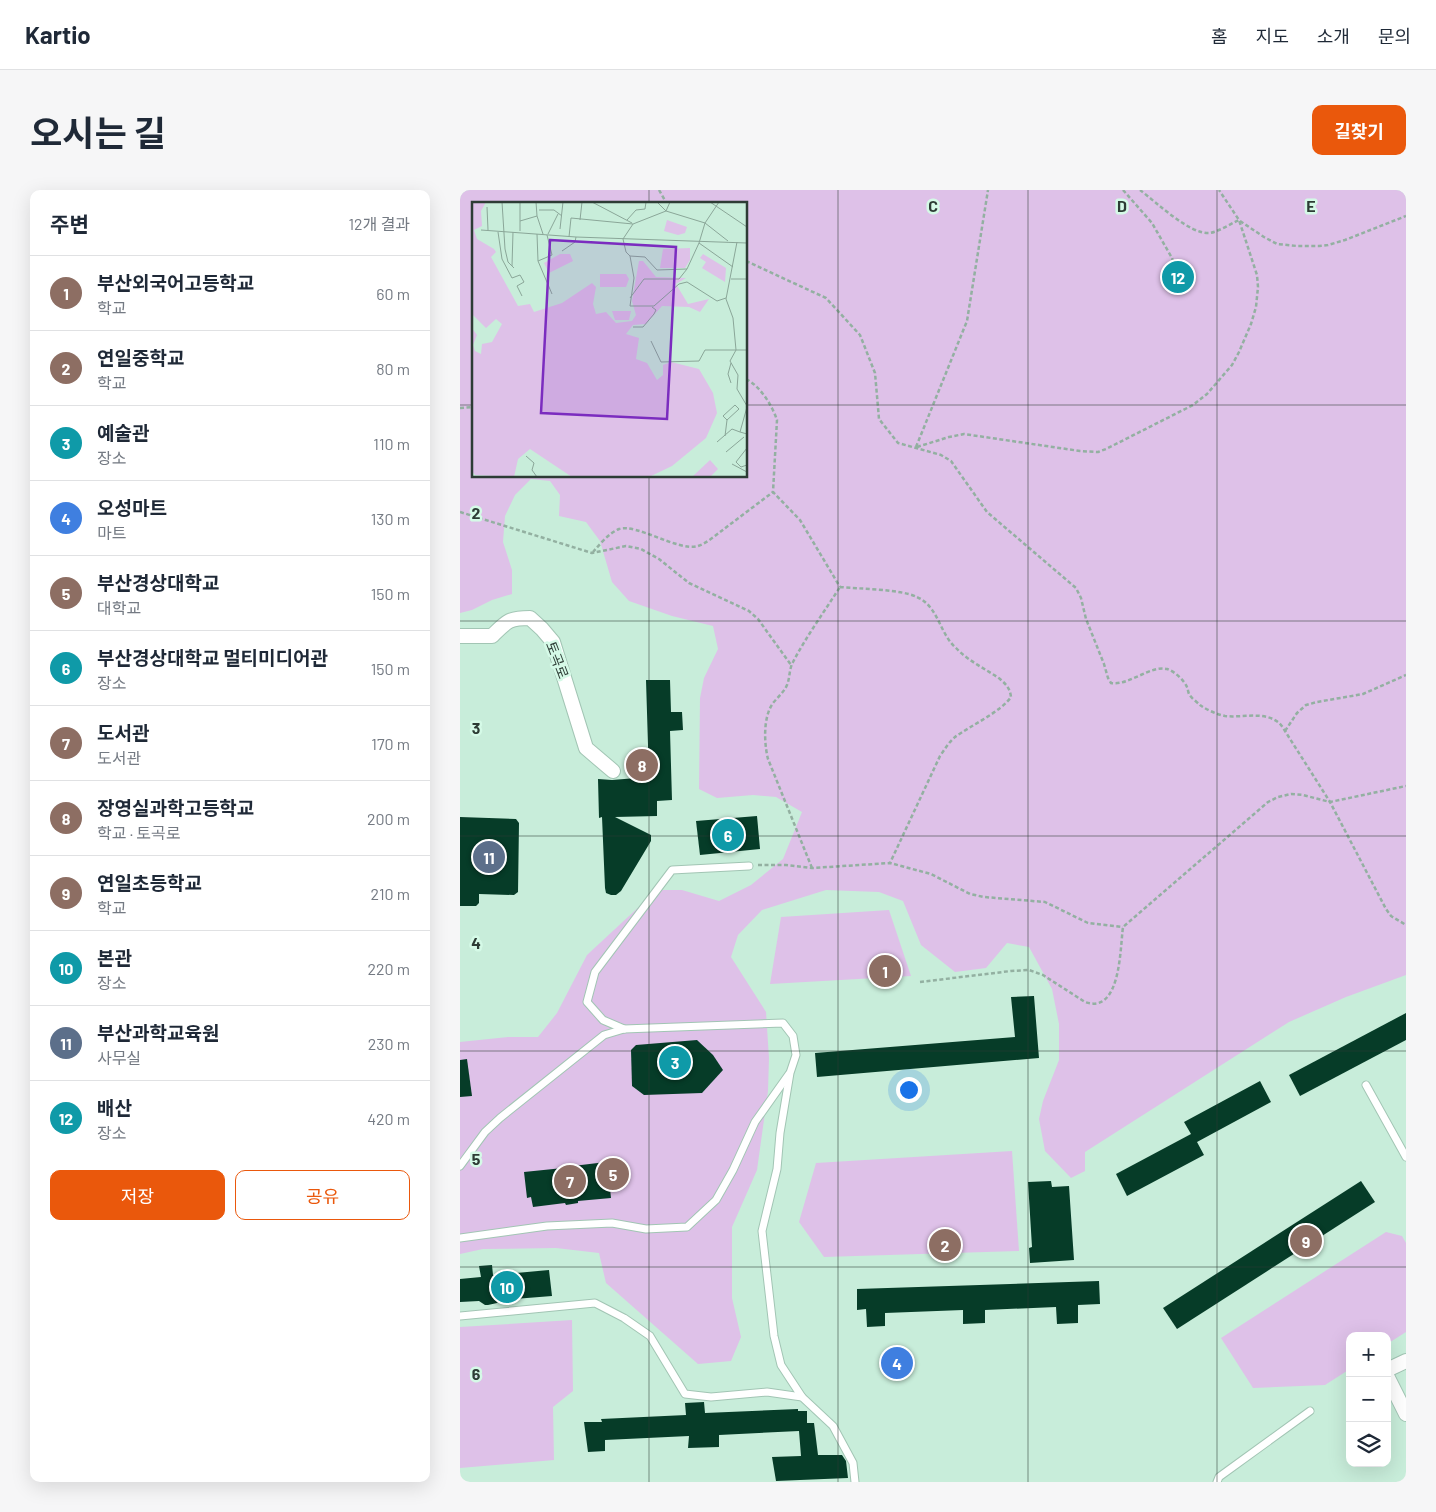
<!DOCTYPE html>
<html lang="ko">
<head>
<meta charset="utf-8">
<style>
	body { margin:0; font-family:Barlow,"Noto Sans KR",sans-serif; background:#f6f6f7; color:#1f2937 }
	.controls { position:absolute; right:15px; bottom:15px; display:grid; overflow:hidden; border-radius:10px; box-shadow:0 5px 20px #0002 }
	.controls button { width:45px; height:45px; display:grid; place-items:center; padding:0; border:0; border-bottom:1px solid #e0e1e3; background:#fff; color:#1f2937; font:25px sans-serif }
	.you { position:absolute; left:448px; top:899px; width:18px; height:18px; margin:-12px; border:4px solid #fff; border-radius:50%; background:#1a73e8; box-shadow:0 0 0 8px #1a73e833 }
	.badge { display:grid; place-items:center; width:32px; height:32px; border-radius:50%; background:#ea580c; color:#fff; font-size:16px; font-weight:700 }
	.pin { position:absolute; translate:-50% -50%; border:2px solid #fff; box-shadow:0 1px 5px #0006 }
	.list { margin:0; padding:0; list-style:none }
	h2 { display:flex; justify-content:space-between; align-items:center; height:65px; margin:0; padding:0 20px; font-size:21px }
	h2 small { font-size:16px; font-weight:400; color:#747a83 }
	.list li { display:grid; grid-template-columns:32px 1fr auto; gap:15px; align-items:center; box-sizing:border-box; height:75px; padding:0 20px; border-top:1px solid #e0e1e3 }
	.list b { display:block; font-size:19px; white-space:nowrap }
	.list p { margin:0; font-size:16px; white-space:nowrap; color:#747a83 }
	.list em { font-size:16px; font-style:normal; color:#747a83 }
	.actions { display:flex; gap:10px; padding:15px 20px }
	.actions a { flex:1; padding:11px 0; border:1px solid #ea580c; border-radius:10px; text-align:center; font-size:18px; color:#ea580c }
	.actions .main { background:#ea580c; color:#fff }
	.icon { flex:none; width:28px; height:28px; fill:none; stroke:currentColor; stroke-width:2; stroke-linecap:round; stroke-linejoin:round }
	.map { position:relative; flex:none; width:946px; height:1292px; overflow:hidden; border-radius:10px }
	header { display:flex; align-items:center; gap:30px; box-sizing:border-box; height:70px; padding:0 25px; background:#fff; border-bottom:1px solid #e0e1e3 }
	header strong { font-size:24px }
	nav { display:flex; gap:28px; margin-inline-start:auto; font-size:18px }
	.intro { display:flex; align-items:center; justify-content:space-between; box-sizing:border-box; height:120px; padding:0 30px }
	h1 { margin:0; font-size:35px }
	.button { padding:12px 22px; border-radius:10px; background:#ea580c; color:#fff; font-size:18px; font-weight:700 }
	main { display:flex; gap:30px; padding:0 30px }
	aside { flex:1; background:#fff; border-radius:10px; box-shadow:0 5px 20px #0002 }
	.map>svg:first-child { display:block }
	.green { fill:#dec1e8; fill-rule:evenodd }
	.building { fill:#063c28 }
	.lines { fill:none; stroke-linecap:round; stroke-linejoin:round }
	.lane-casing { stroke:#a2c5b4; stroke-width:9 }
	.street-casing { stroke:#a2c5b4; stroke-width:16 }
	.path { stroke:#93b0a1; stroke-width:2.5; stroke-dasharray:4 2.5; stroke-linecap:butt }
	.lane { stroke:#fff; stroke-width:7 }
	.street { stroke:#fff; stroke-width:14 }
	.grid { fill:none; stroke:#2d3c35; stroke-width:1; stroke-opacity:0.55 }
	.labels { text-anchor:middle; stroke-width:5; stroke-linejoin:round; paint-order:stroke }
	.street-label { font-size:14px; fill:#2d3c35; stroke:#d5fae7 }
	.inset-road { fill:none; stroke:#8aa698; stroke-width:1 }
	.view { fill:#7b2cbf; fill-opacity:0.15; stroke:#7b2cbf; stroke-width:2.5 }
	.inset-edge { fill:none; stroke:#2d3c35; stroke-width:2.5 }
	.grid-label { font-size:16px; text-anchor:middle; font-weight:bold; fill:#2d3c35; stroke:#d5fae7; stroke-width:5; stroke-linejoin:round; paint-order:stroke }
</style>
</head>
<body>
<header>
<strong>Kartio</strong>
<nav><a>홈</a><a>지도</a><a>소개</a><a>문의</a></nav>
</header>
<div class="intro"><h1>오시는 길</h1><a class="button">길찾기</a></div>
<main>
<aside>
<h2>주변<small>12개 결과</small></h2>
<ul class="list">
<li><span class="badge" style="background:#8d6e63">1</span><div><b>부산외국어고등학교</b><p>학교</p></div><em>60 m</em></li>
<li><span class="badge" style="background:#8d6e63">2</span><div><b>연일중학교</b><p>학교</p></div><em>80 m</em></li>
<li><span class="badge" style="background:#0f9aa8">3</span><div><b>예술관</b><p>장소</p></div><em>110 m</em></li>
<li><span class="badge" style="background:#3f7fe0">4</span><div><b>오성마트</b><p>마트</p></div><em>130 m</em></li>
<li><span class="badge" style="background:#8d6e63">5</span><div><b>부산경상대학교</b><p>대학교</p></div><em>150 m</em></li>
<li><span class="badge" style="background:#0f9aa8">6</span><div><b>부산경상대학교 멀티미디어관</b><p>장소</p></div><em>150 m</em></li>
<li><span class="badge" style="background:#8d6e63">7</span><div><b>도서관</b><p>도서관</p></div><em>170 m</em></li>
<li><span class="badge" style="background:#8d6e63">8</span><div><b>장영실과학고등학교</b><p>학교 · 토곡로</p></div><em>200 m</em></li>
<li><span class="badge" style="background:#8d6e63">9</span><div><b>연일초등학교</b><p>학교</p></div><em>210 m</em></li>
<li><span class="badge" style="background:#0f9aa8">10</span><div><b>본관</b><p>장소</p></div><em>220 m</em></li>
<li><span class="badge" style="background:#5c6f8a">11</span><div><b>부산과학교육원</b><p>사무실</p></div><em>230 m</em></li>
<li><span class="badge" style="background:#0f9aa8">12</span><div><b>배산</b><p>장소</p></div><em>420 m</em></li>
</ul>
<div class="actions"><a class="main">저장</a><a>공유</a></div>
</aside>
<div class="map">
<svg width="946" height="1292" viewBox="0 0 946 1292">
	<rect width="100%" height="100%" fill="#c8edda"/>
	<g class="green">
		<path d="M0,0H946V785L886,807L829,832L625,962V981L611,988L585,961L579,929L583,911L599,870V834L592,799L569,757L547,753L526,778L495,782L461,755L443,711L419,702L366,700L302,720L278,745L271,767L306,822L309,868L308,901L297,980L272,1037V1108L281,1147L271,1171L238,1174L146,1093L139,1063L96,1058L23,1059L0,1064V852L48,847H78L97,823L127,765L197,700H222L259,711L291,695L323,669L342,622L316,607L293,605L257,608L239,599L240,508L244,488L258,459L253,436L212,426L169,411L152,392L140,351L126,332L99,326L100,305L90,291L71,289L55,305L45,326L43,352L52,380V404L32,410L12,420L0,423ZM14,14H286V286H14Z"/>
		<path d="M429,720L451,786L310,794L321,727Z"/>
		<path d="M552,961L559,1061L364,1067L339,1032L356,973Z"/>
		<path d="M926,1042L942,1046L946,1053V1142L927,1154V1146H890V1179L865,1195L793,1198L761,1148Z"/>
		<path d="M112,1130L113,1201L93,1217L94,1270L0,1278V1137Z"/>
	</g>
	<g class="building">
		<path d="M186,490H210L211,522H222L223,540L210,541L212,610L197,611V626L155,627L191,645V651L161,701L156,705H151L146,703L145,698L142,627L139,628L138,589L152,590L189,587Z"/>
		<path d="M297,626L300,659L240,665L236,631Z"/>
		<path d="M0,627L56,629L59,633L58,702L54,705L19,704V713L16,716H0Z"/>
		<path d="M574,806L579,868L357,887L355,863L555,847L551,807Z"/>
		<path d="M946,823V850L840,906L829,885Z"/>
		<path d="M237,850L253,865L263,880L242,903L184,905L172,896L171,860L176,855Z"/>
		<path d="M7,869L12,906L0,907V870Z"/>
		<path d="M800,891L811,912L737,952L744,965L667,1006L656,984L731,944L724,932Z"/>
		<path d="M146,972L148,984H153L155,997L150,998L151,1008L118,1011V1013L106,1015L105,1013L73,1017L71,1007L67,1008L64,982L103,978L105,975L113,976Z"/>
		<path d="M591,991L592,997L609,996L614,1070L570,1073L569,1058L572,1057L568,992Z"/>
		<path d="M901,991L915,1012L717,1139L703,1118Z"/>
		<path d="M32,1075L33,1085L89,1080L92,1106L40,1110L37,1113L28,1115H25L19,1111L0,1112V1089L21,1087L19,1076Z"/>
		<path d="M639,1091L640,1114L618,1115V1133L597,1134L596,1117L525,1120V1133L503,1134V1120L425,1123V1136L407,1137L406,1119L397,1120V1099Z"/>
		<path d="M244,1212L245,1223L338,1219V1221H347V1233H354L358,1265H382L386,1271L388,1288L316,1291L312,1267L341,1266L339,1241L259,1245V1257L228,1258L229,1246L145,1250V1261L128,1262L124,1232H142L141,1229L226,1225L225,1213Z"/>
	</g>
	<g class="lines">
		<defs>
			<g id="lane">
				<path d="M164,839L143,830L127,812L135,782L212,680L289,676"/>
				<path d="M906,895L946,967"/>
				<path d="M0,976L25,942L40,928L144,845L164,839L323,833L333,846L336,865L330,883L320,943L317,979L302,1041L314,1146L321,1175L342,1207"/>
				<path d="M0,1048L87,1036L152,1033L186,1039L227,1037L256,1010L273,980L295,932L329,884"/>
				<path d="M0,1126L135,1113L164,1128L190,1146L225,1204L251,1207L307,1202L342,1207L373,1236L393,1273L395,1292"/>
				<path d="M757,1292L759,1287L850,1221"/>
			</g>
			<g id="street">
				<path d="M0,446H32C47,431 49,428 70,428L82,439L93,452L126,558L153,581"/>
				<path d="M927,1180L946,1171"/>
				<path d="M927,1186L946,1224"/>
			</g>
		</defs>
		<use href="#lane" class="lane-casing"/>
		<use href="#street" class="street-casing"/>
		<g class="path">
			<path d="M199,0L207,14"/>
			<path d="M663,0L692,33L712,68L718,87"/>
			<path d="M680,0C696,12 730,45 750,43C760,41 770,34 779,30"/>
			<path d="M780,31L804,47L817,54L837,56H859L868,55L885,50L946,26"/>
			<path d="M286,71L366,108L400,145L415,183L419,229L438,253L481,265L491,271L527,322L616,398L621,408L626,429L644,474L648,488L651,493C669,496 690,475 707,479C714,481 724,490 727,497C728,499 728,502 729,504C731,508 737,512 740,515C747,520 756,524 765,526C782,528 803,521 818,532C821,534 823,538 825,541L870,612L926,719L931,726L946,735"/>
			<path d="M286,189C300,196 312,215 317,230L313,302L340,330L380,397"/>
			<path d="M0,218L14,217"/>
			<path d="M456,257L507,131L528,0"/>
			<path d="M457,257L489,247L504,244L620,261L638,262L646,259L733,215L747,204L772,175L779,162L791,134L796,117L798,97L797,85L779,30L759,0"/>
			<path d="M0,322L132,363L166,356L181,359L199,369L229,393L289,421L298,429L331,475"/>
			<path d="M133,362C140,354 149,343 159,339C176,333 219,362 238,356C247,353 256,345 264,339C280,327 297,314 313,302"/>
			<path d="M380,397C399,399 441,399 457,407C479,417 479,443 496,458C508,471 526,479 540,489C547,495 550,499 551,507C542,521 510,536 495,547C489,552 485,559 480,566L430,673"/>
			<path d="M825,541L837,523L846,515L857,512L903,504L946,485"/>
			<path d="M298,675H326L352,678L430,673L471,684L510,704L524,707L585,712L628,733L663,737"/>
			<path d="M352,678L308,569C304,553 303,527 313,513C318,507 324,502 327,495C330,488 329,479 333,472C346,447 364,422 380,397"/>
			<path d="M460,792L551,781L569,780L583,785L625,812C661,825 660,758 663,737L808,612L818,607L831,604L843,605L870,612L946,596"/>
		</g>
		<use href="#lane" class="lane"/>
		<use href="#street" class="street"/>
	</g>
	<path class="grid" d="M189,0V14M378,0V1292M568,0V1292M757,0V1292M0,215H14M286,215H946M189,286V1292M0,431H946M0,646H946M0,861H946M0,1077H946"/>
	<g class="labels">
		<g class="street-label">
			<text transform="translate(97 470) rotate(69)" y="5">토곡로</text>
		</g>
	</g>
	<g transform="translate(12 12)">
		<rect width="275" height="275" fill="#c8edda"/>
		<path d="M0,0H14L9,9L10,24L2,28L5,37L22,47L24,50L19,55L46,104L58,102L62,110L90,101L120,81L124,85L121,102L124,112L134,110L144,121L160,119L164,113L160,99L167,59H171L184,75L214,76L204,82L216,102L237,97L228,110L217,105L190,104L174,122L161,123L154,132L167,136L164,157L175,161L185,178L191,173V163L199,160L227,167L241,191L245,211L234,236L200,264L177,275H100L58,247L46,257L42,275L3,273L0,269V126L5,133L1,143L3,149L9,152L10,142L20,140L30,122L24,117L14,126L0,112ZM195,18L215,25L213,31L206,33L192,29ZM218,46V58L213,66H188L191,47ZM88,52H98L101,59L77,71L72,61ZM231,52L254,66L253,80L230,66L234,60L228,56ZM128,72H154L157,77L154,85H128ZM140,109H159L157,118H143ZM238,258L246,267L238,275H220Z" fill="#dec1e8"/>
		<path class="inset-road" d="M30,0L33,47L36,60L42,66M48,0V29M120,0L160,21M185,0L194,9L233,21L256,39M198,0L194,9L161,22L151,37L154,50L158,54L173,55L185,68L215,67L227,41M238,0L275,25M247,0L233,21L227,41L261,65M15,5L16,28M67,8H82L90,14M65,14L71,32M108,18L110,0M155,18L164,8L173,7L174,0M48,19L65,14L64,0M88,27L91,0M9,28L104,35L275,41M26,30L30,57L40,76L48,73L52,80L45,84L50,94M65,32L66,59L80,92M76,32L86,12M97,35L99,16L161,22M265,40L254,97L261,116L264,148L258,159L266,173L265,187L275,204M90,49L103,40L104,35M158,54L162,76L158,104H182L207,82L215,80L245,99L254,96M66,59L80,53L75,33M40,64L41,30M259,77H275M158,96L172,77H207L215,67M161,125H171L182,112L184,108L180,105M179,139L189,160L227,159L233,148H275M259,181L256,172L259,161M275,205L268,230L275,232M253,234L255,218L267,207L263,203L251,214L255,218M245,240L260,227L268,230M275,246L264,260L269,265L275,263M254,250L272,235M54,254L62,261L60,268L65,275M260,262L275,270"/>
		<path class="view" d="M78,38L204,45L195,217L69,211Z"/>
		<rect width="275" height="275" class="inset-edge"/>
	</g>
	<g class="grid-label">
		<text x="473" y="22">C</text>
		<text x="662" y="22">D</text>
		<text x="851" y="22">E</text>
		<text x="16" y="329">2</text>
		<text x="16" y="544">3</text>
		<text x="16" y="759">4</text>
		<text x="16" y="975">5</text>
		<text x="16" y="1190">6</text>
	</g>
</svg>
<div class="controls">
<button>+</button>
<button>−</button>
<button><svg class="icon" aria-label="layers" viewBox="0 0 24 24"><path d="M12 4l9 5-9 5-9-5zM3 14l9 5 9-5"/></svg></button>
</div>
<div class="you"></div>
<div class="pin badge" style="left:425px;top:781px;background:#8d6e63">1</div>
<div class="pin badge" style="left:485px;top:1055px;background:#8d6e63">2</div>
<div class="pin badge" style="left:215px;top:872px;background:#0f9aa8">3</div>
<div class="pin badge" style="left:437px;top:1173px;background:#3f7fe0">4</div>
<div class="pin badge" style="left:153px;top:984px;background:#8d6e63">5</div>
<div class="pin badge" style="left:268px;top:645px;background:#0f9aa8">6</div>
<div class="pin badge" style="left:110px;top:991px;background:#8d6e63">7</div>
<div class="pin badge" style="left:182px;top:575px;background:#8d6e63">8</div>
<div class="pin badge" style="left:846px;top:1051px;background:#8d6e63">9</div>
<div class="pin badge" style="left:47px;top:1097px;background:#0f9aa8">10</div>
<div class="pin badge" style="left:29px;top:667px;background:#5c6f8a">11</div>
<div class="pin badge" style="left:718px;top:87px;background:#0f9aa8">12</div>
</div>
</main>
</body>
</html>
